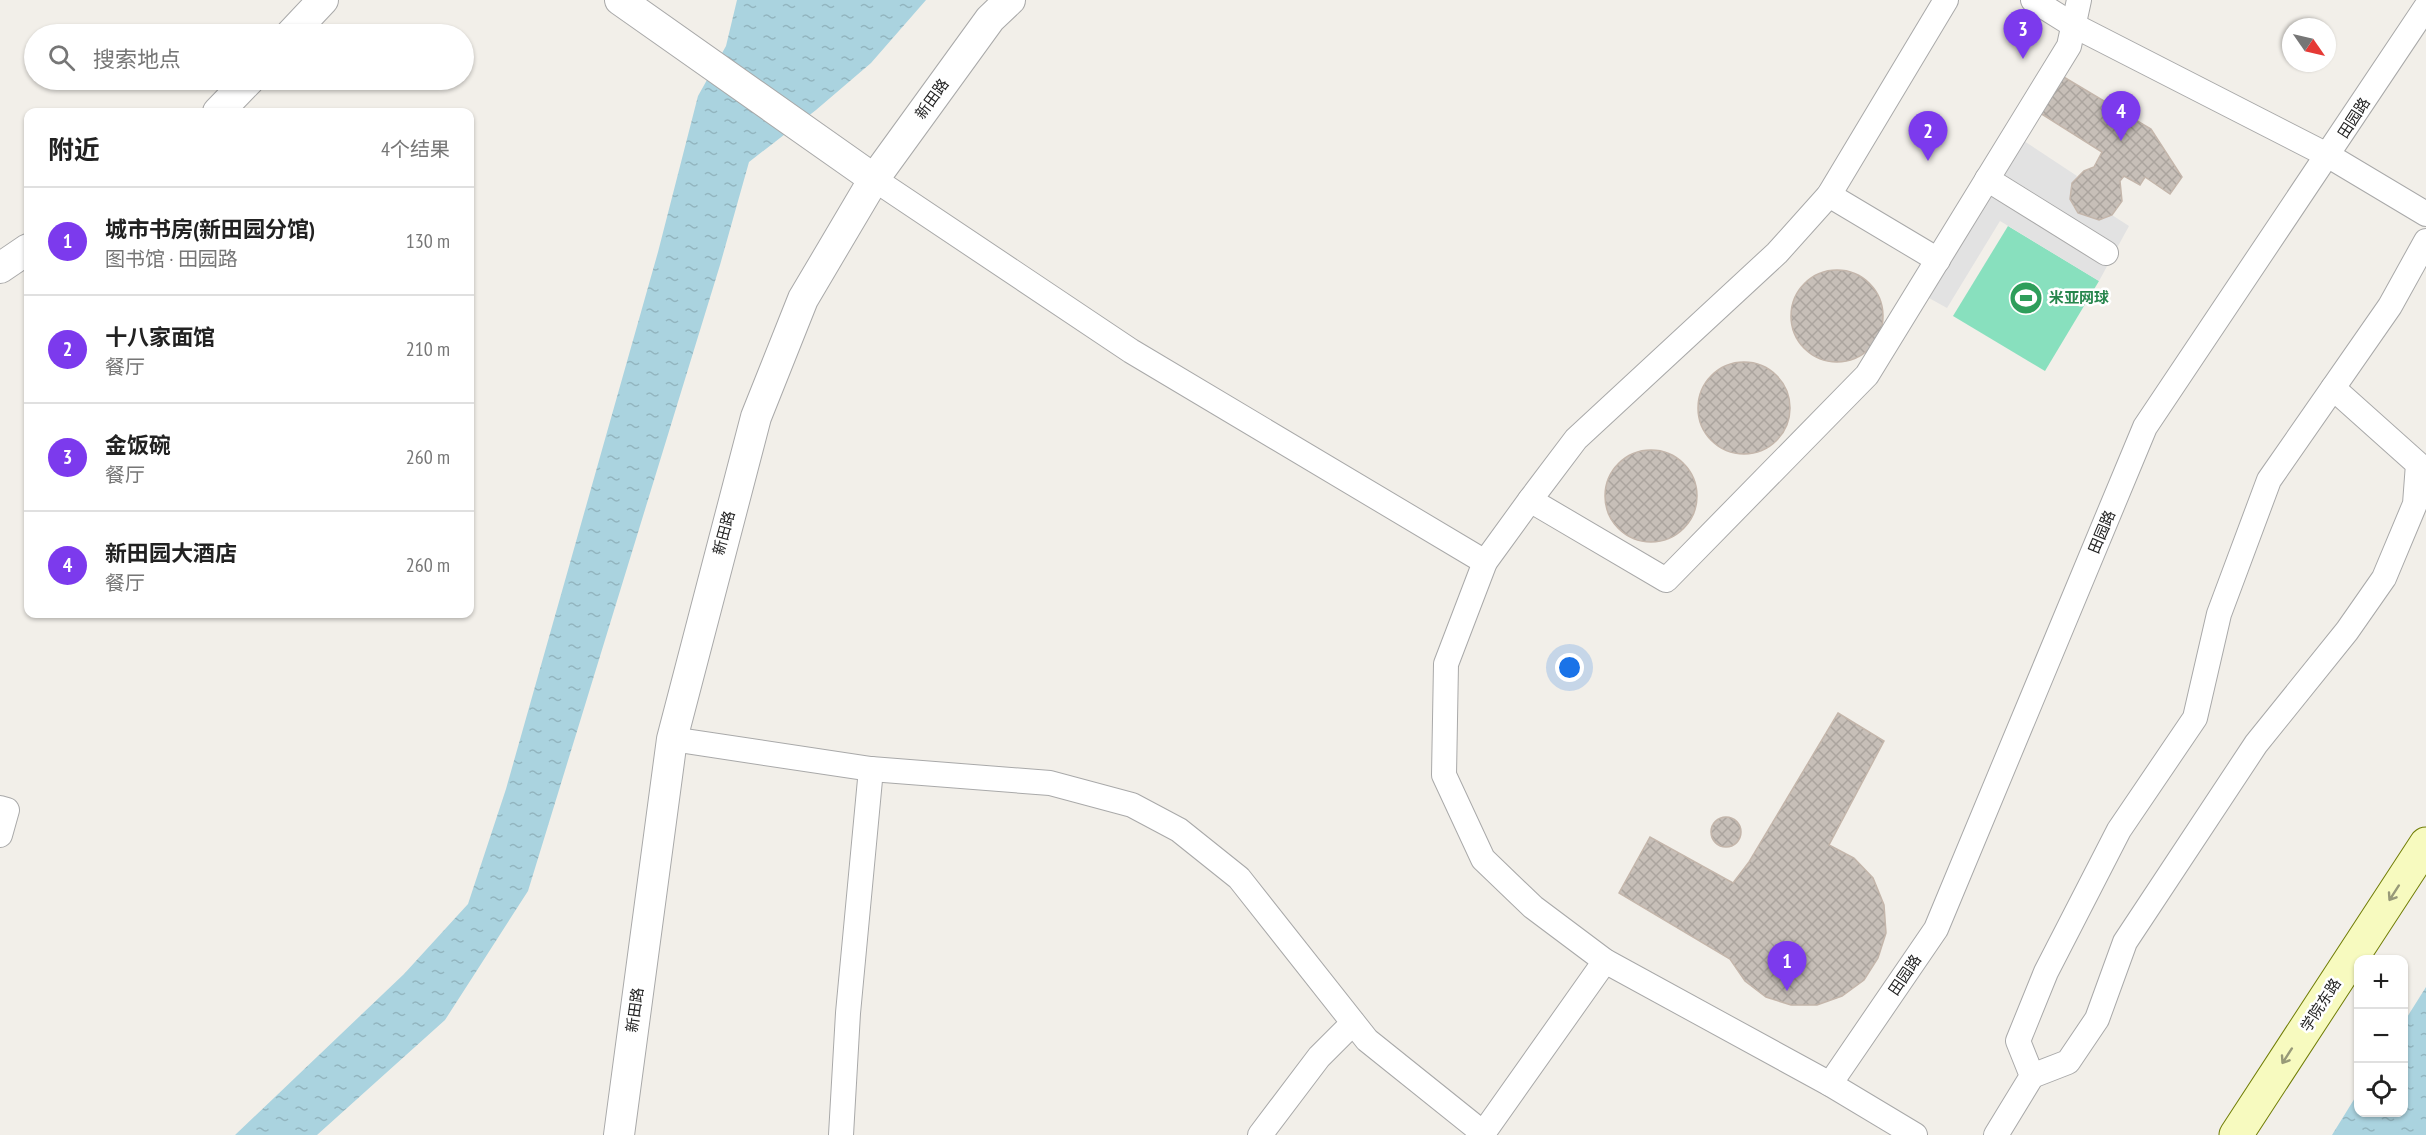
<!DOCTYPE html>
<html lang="zh">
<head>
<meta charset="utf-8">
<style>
	body { margin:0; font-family:"PT Sans Narrow","Noto Sans SC",sans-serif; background:#f6f6f6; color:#222 }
	.controls { position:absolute; right:18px; bottom:18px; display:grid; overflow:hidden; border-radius:12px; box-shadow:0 2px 4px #0004 }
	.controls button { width:54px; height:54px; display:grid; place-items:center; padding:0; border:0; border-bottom:2px solid #e0e0e0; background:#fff; color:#222; font:30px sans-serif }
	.compass { position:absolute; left:2282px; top:18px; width:54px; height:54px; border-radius:50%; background:#fff; box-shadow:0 2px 4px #0004; rotate:124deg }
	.you { position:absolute; left:1570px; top:668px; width:21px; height:21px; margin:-15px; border:4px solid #fff; border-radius:50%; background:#1a73e8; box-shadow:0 0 0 9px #1a73e833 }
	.badge { display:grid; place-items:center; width:39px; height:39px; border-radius:50%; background:#7c3aed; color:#fff; font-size:20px; font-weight:700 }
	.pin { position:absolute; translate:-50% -50px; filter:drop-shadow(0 2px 3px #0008) }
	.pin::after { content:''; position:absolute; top:32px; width:21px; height:18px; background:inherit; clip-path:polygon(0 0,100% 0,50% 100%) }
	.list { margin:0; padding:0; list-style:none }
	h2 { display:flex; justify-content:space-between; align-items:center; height:78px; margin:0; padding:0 24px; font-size:26px }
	h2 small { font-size:20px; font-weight:400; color:#767676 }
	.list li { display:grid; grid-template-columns:39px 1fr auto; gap:18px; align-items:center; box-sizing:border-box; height:108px; padding:0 24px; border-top:2px solid #e0e0e0 }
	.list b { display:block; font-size:22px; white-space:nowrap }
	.list p { margin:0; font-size:20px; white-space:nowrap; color:#767676 }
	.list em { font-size:20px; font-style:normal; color:#767676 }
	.icon { flex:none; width:33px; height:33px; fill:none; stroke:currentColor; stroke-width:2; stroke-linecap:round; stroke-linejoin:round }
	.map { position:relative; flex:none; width:2426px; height:1135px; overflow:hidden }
	.search { position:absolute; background:#fff; box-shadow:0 2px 4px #0004; left:24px; top:24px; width:450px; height:66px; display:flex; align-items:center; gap:15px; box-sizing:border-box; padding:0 21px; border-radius:33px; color:#767676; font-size:22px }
	.panel { position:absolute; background:#fff; box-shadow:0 2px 4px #0004; left:24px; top:108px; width:450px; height:510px; border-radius:12px }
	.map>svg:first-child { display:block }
	.pitch { fill:#88e0be }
	.parking { fill:#e2e2e2 }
	.water { fill:url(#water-ripples) }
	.building { fill:url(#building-cross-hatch); stroke:#c4b6ab; stroke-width:1.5 }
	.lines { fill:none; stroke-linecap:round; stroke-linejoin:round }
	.minor-casing { stroke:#a9a9a9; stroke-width:26 }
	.tertiary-casing { stroke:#a9a9a9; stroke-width:32 }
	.secondary-casing { stroke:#707d05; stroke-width:35 }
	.minor { stroke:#fff; stroke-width:24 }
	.tertiary { stroke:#fff; stroke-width:30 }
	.secondary { stroke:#f7fabf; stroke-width:33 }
	.oneway { stroke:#979978 }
	.labels { text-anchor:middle; stroke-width:5; stroke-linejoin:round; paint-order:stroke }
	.street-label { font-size:15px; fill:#222; stroke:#fff }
	.leisure-label { font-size:15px; font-weight:bold; fill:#27864d; stroke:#fff; text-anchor:start }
</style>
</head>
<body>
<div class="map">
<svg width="2426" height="1135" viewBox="0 0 2426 1135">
	<defs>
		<pattern id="water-ripples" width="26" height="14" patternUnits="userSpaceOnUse" patternTransform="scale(1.5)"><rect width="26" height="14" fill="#aad3df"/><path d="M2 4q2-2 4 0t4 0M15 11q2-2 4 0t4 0" fill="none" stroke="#92b5bf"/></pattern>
		<pattern id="building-cross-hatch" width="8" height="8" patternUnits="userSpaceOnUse" patternTransform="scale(1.5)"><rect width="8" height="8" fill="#c7bfb8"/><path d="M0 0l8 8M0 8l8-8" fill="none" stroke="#aba49e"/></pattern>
	</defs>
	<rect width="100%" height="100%" fill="#f2efe9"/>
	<path class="pitch" d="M2008,226L2099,281L2045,371L1953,316Z"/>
	<path class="parking" d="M2024,141L2077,176L2070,193L2072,204L2078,213L2099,220L2112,215L2129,226L2099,281L2000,221L1947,308L1929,298Z"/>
	<g class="water">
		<path d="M737,0H926L871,63L816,110L749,162L720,265L528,891L445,1020L317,1135H235L404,974L468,904L506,789L658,252L698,96L726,46Z"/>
		<path d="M2426,987V1135H2332L2358,1093V1112H2404V1022Z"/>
	</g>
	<g class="building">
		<path d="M2062,76L2151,129L2182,177L2170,194L2145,177L2140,185L2124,176L2120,181L2122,201L2112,215L2099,220L2078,213L2070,199L2072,183L2084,171L2094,167L2102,152L2040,113Z"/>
		<circle cx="1837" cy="316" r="46"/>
		<circle cx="1744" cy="408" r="46"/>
		<circle cx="1651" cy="496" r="46"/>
		<path d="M1838,713L1884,741L1829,845L1854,858L1873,878L1884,905L1886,933L1878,958L1864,980L1842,996L1817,1005H1791L1766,997L1745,981L1730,959L1619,893L1650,837L1733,883L1749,862Z"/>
		<circle cx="1726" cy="832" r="15"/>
	</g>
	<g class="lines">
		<defs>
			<g id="minor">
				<path d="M2033,0L2073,25L2329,156L2426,214"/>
				<path d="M874,179L1131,351L1485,562"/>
				<path d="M1987,179L2106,253"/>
				<path d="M1829,195L1938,260"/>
				<path d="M1530,500L1666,580L1867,375L2069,46L2079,0"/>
				<path d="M672,739L871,769L1050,783L1132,805L1179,830L1239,878L1367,1040L1483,1133"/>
				<path d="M0,808L7,810L0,835"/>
				<path d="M2032,1076L2068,1062L2097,1019L2125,942L2256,744L2347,631L2384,578L2415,504L2418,464L2333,388"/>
				<path d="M1830,1084L1936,929L2145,427L2426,7"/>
				<path d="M841,1135L848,1013L871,769"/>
				<path d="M1260,1135L1319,1057L1353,1023"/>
				<path d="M1482,1135L1605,961"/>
				<path d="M1915,1135L1830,1084L1605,961L1533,907L1483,859L1444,775L1446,664L1485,562L1530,500L1576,439L1777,253L1829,195L1946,0"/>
				<path d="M1996,1135L2032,1076L2018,1041L2046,972L2119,830L2195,718L2219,614L2269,480L2390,306L2426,241"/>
			</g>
			<g id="tertiary">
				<path d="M620,0L874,179"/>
				<path d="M291,34L323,0"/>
				<path d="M218,112L249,80"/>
				<path d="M0,268L28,249"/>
				<path d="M619,1135L672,739L756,417L803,299L874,179L990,19L1010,0"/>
			</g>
			<path id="secondary" d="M2236,1135L2426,844"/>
		</defs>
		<use href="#minor" class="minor-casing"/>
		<use href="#tertiary" class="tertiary-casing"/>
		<use href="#secondary" class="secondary-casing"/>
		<use href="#minor" class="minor"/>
		<use href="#tertiary" class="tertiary"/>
		<use href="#secondary" class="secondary"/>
	</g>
	<defs><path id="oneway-shaft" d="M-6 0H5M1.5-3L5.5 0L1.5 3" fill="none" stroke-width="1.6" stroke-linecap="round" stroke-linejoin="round" transform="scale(1.5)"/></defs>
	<g class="oneway">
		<use href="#oneway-shaft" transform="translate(2394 893) rotate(123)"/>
		<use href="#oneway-shaft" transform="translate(2287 1056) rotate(123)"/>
	</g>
	<defs>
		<symbol id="stadium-disc" viewBox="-11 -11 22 22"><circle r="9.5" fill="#2e9e5b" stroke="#fff"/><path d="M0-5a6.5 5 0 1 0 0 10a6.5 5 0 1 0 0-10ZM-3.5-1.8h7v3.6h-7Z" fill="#fff"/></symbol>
	</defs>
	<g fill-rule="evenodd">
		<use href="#stadium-disc" x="2007" y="279" width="38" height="38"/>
	</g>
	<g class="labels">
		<g class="street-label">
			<text transform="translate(932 99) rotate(-54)" y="5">新田路</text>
			<text transform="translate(2354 118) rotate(-57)" y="5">田园路</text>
			<text transform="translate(2102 532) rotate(-67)" y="5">田园路</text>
			<text transform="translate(724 533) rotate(-75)" y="5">新田路</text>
			<text transform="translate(1905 975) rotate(-56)" y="5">田园路</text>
			<text transform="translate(2321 1005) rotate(-57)" y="5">学院东路</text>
			<text transform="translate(635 1010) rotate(-82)" y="5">新田路</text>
		</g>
		<g class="leisure-label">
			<text x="2049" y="303">米亚网球</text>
		</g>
	</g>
</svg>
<div class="controls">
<button>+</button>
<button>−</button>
<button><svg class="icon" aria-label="locate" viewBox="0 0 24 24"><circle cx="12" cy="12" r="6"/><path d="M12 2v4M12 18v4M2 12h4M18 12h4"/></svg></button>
</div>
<svg class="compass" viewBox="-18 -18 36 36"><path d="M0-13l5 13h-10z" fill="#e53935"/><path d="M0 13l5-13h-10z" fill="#767676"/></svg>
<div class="you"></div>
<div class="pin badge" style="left:1787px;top:991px">1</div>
<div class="pin badge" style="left:1928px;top:161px">2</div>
<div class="pin badge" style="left:2023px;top:59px">3</div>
<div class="pin badge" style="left:2121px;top:141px">4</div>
<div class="search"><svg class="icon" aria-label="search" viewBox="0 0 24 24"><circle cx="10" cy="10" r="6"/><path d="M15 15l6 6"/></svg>搜索地点</div>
<section class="panel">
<h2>附近<small>4个结果</small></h2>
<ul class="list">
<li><span class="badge">1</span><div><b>城市书房(新田园分馆)</b><p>图书馆 · 田园路</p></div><em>130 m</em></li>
<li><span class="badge">2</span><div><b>十八家面馆</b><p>餐厅</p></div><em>210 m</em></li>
<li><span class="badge">3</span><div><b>金饭碗</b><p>餐厅</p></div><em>260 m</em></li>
<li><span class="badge">4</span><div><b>新田园大酒店</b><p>餐厅</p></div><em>260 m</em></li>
</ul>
</section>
</div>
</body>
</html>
